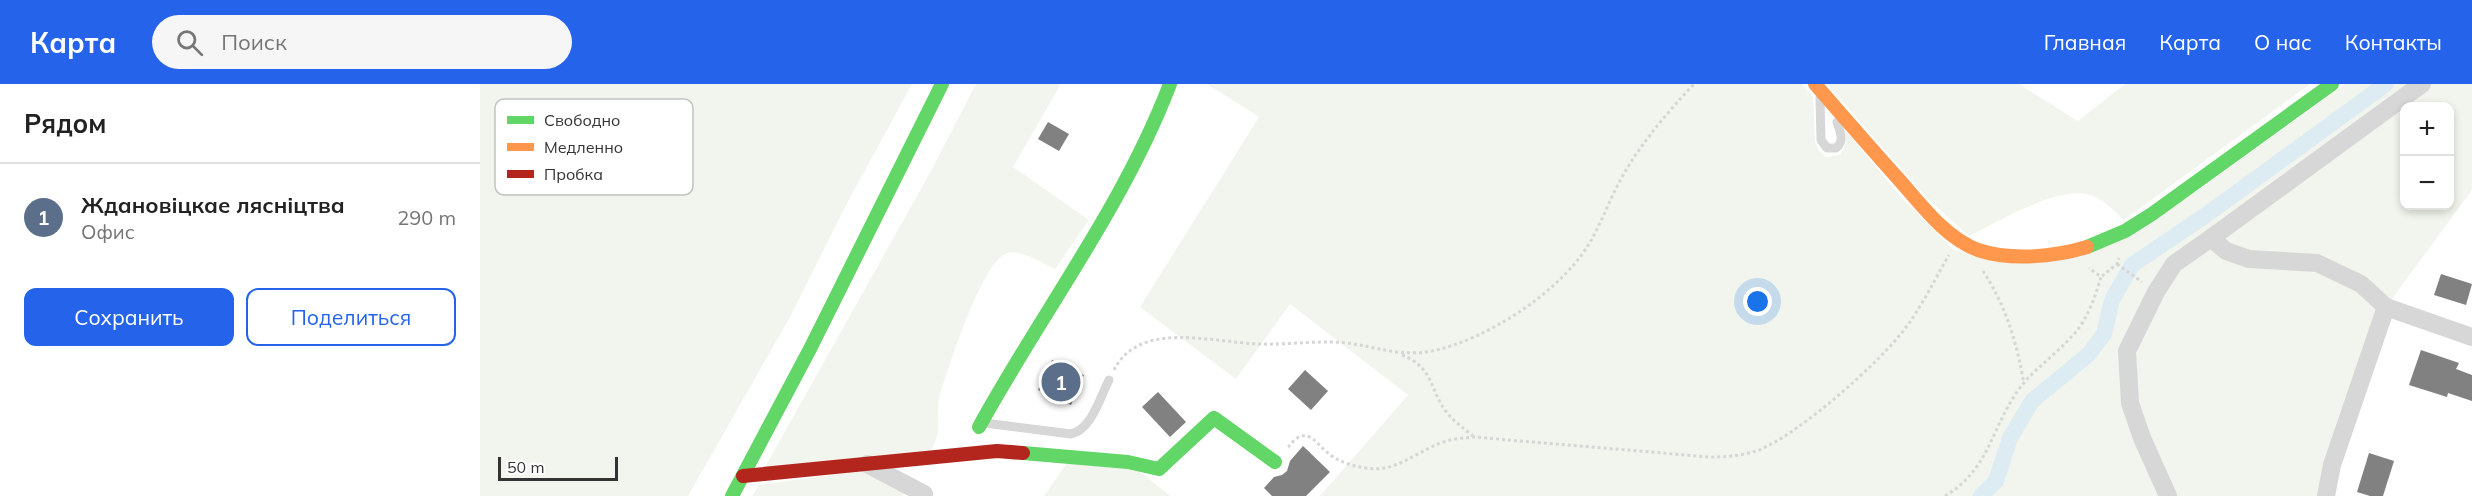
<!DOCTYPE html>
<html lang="ru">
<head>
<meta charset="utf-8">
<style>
	body { margin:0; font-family:Mulish,sans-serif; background:#f6f6f6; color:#222 }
	.controls { position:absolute; right:18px; top:18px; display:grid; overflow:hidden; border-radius:12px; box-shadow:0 3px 9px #0003 }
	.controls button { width:54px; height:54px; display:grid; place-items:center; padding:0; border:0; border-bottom:2px solid #e0e0e0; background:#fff; color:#222; font:30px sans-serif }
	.scale { position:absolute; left:18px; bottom:15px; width:120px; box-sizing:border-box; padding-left:6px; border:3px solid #333; border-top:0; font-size:16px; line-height:21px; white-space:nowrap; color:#333; -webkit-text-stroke:4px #fff; paint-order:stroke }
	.you { position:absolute; left:1278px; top:218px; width:21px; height:21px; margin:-15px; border:4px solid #fff; border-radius:50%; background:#1a73e8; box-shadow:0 0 0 9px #1a73e833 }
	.badge { display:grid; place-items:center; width:39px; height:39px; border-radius:50%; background:#2563eb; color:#fff; font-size:20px; font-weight:700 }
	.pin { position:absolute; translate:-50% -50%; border:3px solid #fff; box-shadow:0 2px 6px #0006 }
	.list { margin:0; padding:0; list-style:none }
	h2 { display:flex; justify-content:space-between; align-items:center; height:78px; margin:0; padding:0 24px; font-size:26px }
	h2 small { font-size:20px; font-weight:400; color:#767676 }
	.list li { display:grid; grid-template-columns:39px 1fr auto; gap:18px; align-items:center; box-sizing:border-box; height:108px; padding:0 24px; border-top:2px solid #e0e0e0 }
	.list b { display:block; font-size:22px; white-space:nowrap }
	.list p { margin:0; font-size:20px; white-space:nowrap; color:#767676 }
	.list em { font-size:20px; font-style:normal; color:#767676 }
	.actions { display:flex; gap:12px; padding:18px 24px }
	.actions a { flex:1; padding:14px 0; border:2px solid #2563eb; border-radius:12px; text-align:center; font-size:21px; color:#2563eb }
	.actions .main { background:#2563eb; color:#fff }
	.icon { flex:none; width:33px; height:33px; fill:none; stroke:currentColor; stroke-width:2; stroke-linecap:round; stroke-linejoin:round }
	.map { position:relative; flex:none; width:1992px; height:412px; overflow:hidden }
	header { display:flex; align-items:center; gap:36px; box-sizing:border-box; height:84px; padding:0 30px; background:#2563eb; color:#fff }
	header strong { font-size:28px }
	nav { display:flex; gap:33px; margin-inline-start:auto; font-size:21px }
	.search { width:420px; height:54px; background:#f6f6f6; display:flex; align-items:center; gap:15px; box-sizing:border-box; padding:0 21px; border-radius:33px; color:#767676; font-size:22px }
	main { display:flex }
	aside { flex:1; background:#fff }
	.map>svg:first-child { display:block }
	.green { fill:#f1f5ed; fill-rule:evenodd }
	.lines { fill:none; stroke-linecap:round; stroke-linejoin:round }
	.canal { stroke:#ddebf3; stroke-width:16 }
	.building { fill:#818181 }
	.path { stroke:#d6d6d6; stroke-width:3; stroke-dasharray:3 3; stroke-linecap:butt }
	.lane { stroke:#d7d7d7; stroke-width:9 }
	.street { stroke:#d7d7d7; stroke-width:18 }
	.fast { stroke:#63d668; stroke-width:14 }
	.slow { stroke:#ff974d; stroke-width:14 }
	.jam { stroke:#b3261e; stroke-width:14 }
	.key { fill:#fff; stroke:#c2c2c2; stroke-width:1.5 }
	.key-label { font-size:16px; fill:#333 }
</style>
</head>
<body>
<header>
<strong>Карта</strong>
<div class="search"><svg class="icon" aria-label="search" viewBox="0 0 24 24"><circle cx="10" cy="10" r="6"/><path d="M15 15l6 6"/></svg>Поиск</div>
<nav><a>Главная</a><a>Карта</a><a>О нас</a><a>Контакты</a></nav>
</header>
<main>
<aside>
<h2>Рядом<small></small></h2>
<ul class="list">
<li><span class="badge" style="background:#5c6f8a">1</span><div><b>Ждановіцкае лясніцтва</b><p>Офис</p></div><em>290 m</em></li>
</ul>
<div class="actions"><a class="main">Сохранить</a><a>Поделиться</a></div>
</aside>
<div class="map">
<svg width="1992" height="412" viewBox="0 0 1992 412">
	<rect width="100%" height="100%" fill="#fff"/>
	<g class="green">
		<path d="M0,0H432L366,121L310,233L208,412H0Z"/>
		<path d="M496,0H581L533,83L609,136L575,185C562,179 541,165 527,169C501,178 468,286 459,314C455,338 464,343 451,366L284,385L451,87Z"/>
		<path d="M727,0H1322L1333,13L1335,56C1336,64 1340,68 1346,73L1359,71C1366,63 1367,57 1365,46L1420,112L1474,166L1512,176L1544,178L1587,174L1617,166L1648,151L1717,107L1865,0H1937L1691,179L1673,206L1642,271L1647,267L1676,208L1694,180L1731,156C1772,189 1794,169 1837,180C1858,186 1877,199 1894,212L1882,199L1837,178L1769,173L1747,165L1733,154L1946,0H1992V106L1906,223L1852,381L1846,412H840L928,311L810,220L756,295L660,223L779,33ZM1924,22H1970V122H1924Z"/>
		<path d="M1347,0H1539L1598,37L1645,0H1830L1644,136C1634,127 1624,115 1610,111C1578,101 1518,138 1489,152L1447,114Z"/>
		<path d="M592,372L648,378L690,412H564Z"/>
		<path d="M388,386L425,408L423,412H272L279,401Z"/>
	</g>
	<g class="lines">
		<path class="canal" d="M1501,412L1516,397L1530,354L1552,317L1609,270L1624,250L1632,216L1652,181L1726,131L1906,0"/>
	</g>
	<g class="building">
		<path d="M568,38L589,50L579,67L558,55Z"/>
		<path d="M1961,190L1992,200L1986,221L1954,211Z"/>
		<path d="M1941,266L1979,279L1976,285L1992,291V317L1968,309L1967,313L1929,301Z"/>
		<path d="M572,276L604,291L591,321L558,306Z"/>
		<path d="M825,286L848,307L831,326L808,305Z"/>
		<path d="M678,308L706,338L690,353L662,323Z"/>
		<path d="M823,362L850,388L826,412H792L784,404L794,393L802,391L807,387L810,377Z"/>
		<path d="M1889,369L1914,377L1903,412H1890L1877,408Z"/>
	</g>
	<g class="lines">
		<g class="path">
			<path d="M1637,180L1662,198"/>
			<path d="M1503,187C1526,222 1537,259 1544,300"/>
			<path d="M1622,192L1637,180L1639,174"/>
			<path d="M922,271C955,284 949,307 968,330C975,338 984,345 993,352"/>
			<path d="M634,286C660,235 734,259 780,260C809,261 838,256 867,259C897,263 920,273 952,267C1006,256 1078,209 1107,163C1121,141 1129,116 1142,93C1161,59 1187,29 1214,0"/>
			<path d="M808,363C813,358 818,350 827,352C835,354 841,364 848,369C859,378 872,382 886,384C913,389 934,370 958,360C970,355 982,354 994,353L1229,373C1246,373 1262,372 1279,366C1320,349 1400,279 1427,242C1443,220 1455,195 1469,171"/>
			<path d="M1465,412C1508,386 1510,349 1535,311C1550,287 1575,272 1593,251C1608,235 1615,213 1621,193L1609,184"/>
		</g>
		<g class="lane">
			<path d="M1340,14L1341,56L1347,64H1356C1365,57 1360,48 1357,38"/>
			<path d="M505,339L591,350C612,345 620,313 629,296"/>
		</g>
		<g class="street">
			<path d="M1942,0L1731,154L1746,167L1769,175L1837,179L1881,200L1906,223L1992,253"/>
			<path d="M387,380L444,410"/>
			<path d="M1688,412L1662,354L1650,319L1647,267L1676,208L1694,180L1731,154"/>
			<path d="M1846,412L1852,381L1906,223"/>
		</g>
		<g class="fast">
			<path d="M1607,163L1645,147L1672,130L1852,0"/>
			<path d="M499,343C562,228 643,123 690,0"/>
			<path d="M543,369L648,378L679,385L734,334L795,378"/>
			<path d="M252,412L331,263L462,0"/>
		</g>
		<path class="slow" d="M1335,0C1361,30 1387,60 1414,90C1438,116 1463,153 1498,166C1531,177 1574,173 1607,163"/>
		<path class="jam" d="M263,392L517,367L543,369"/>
	</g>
	<rect x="15" y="15" width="198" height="96" rx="9" class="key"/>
	<rect x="27" y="32" width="27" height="8" fill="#63d668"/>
	<rect x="27" y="59" width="27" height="8" fill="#ff974d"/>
	<rect x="27" y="86" width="27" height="8" fill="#b3261e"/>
	<g class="key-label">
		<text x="64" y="42">Свободно</text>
		<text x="64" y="69">Медленно</text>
		<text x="64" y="96">Пробка</text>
	</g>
</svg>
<div class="controls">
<button>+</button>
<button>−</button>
</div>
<div class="scale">50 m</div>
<div class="you"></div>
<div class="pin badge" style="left:581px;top:298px;background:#5c6f8a">1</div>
</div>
</main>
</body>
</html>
